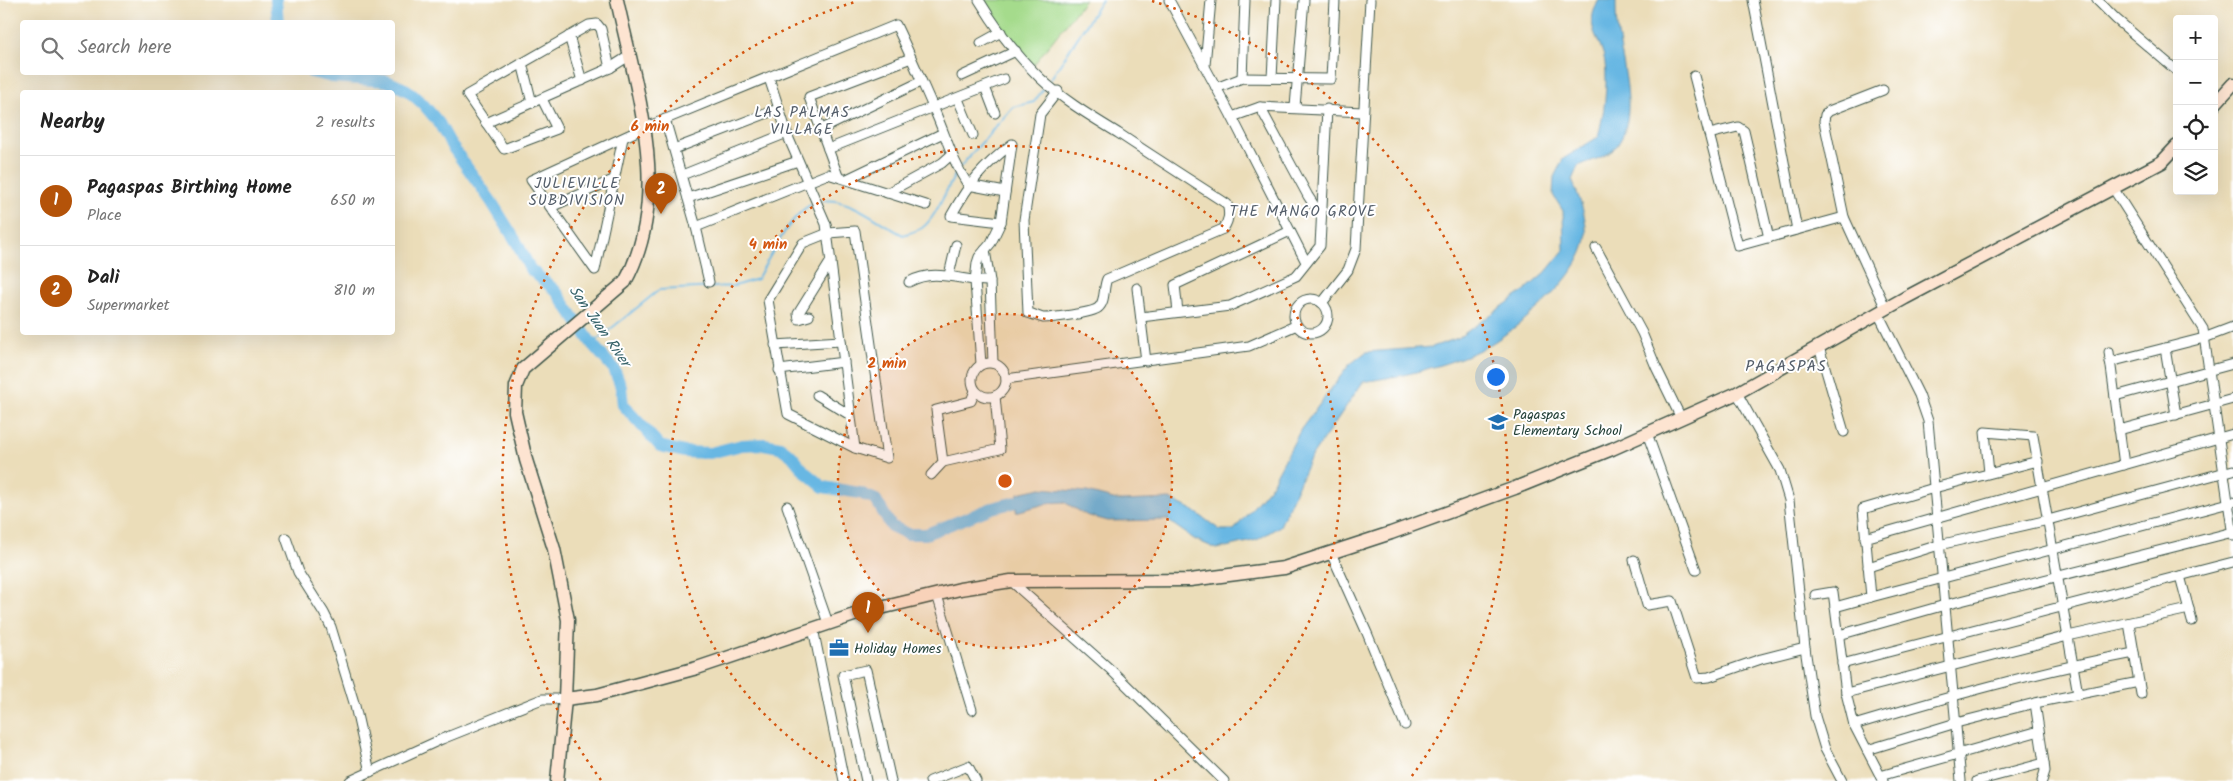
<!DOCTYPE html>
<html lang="en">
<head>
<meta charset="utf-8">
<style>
	body { margin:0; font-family:Kalam,sans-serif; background:#f2f2f2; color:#222 }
	.controls { position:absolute; right:15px; top:15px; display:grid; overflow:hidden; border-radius:5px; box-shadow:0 5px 20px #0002 }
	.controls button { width:45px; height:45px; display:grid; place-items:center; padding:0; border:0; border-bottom:1px solid #e0e0e0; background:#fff; color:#222; font:25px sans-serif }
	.you { position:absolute; left:1495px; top:376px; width:18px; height:18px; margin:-12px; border:4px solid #fff; border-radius:50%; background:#1a73e8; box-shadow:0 0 0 8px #1a73e833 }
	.badge { display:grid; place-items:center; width:32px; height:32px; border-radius:50%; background:#b45309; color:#fff; font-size:16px; font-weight:700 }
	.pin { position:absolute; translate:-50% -41px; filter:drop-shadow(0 1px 2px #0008) }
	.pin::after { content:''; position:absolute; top:26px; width:18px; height:15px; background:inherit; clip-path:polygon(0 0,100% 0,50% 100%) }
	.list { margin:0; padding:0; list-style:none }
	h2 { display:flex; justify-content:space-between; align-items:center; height:65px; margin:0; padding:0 20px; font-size:21px }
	h2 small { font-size:16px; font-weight:400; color:#767676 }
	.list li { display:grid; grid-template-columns:32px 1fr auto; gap:15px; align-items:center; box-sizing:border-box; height:90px; padding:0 20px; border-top:1px solid #e0e0e0 }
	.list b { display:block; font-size:19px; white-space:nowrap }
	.list p { margin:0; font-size:16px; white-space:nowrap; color:#767676 }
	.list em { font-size:16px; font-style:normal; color:#767676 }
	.icon { flex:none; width:28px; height:28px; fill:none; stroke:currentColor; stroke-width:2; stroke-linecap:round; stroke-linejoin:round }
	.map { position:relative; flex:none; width:2233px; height:781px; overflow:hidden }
	.search { position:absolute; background:#fff; box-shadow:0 5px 20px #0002; left:20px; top:20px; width:375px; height:55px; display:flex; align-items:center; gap:12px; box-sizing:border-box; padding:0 18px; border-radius:5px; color:#767676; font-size:19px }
	.panel { position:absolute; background:#fff; box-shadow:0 5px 20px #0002; left:20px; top:90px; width:375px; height:245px; border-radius:5px }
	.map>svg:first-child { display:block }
	.green { fill:#a5db8c; stroke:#628c60 }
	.water { fill:#68b7e3; stroke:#447a8c }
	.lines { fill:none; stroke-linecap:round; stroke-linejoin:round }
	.stream { stroke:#68b7e3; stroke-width:2 }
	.river { stroke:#68b7e3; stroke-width:12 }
	.minor-casing { stroke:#3e5548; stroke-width:11 }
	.secondary-casing { stroke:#3e5548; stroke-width:15 }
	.minor { stroke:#fff; stroke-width:9 }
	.secondary { stroke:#fde4d1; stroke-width:12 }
	.ring { fill:none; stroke:#d45610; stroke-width:2.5; stroke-dasharray:2.5 5 }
	.labels { text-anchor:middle; stroke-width:4; stroke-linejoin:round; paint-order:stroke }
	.poi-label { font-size:14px; fill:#1f3d34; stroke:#fff; text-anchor:start }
	.neighbourhood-label { font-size:15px; letter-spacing:1px; fill:#545e6a; stroke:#fff }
	.water-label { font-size:15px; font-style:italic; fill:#356269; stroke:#fff }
	.quarter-label { font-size:16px; letter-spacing:1px; fill:#545e6a; stroke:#fff }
	.centre { fill:#d45610; stroke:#fff; stroke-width:2.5 }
	.ring-label { font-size:15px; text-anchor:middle; font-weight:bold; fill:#d45610; stroke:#fff; stroke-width:4; stroke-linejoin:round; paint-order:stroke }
</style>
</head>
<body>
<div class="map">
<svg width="2233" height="781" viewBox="0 0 2233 781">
	<rect width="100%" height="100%" fill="#fff"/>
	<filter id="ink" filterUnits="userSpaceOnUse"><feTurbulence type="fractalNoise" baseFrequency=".02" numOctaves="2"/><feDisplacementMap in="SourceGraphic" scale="10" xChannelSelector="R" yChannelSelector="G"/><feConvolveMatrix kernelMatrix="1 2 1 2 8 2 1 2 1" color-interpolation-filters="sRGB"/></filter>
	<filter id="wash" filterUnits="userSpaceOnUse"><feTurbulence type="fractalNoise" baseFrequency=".0096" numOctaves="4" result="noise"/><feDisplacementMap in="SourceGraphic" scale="20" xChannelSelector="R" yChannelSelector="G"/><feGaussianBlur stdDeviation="1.12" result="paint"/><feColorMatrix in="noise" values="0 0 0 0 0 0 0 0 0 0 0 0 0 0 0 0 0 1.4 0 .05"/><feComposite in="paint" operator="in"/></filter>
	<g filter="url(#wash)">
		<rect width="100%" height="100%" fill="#ebddb9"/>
		<path class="green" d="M982,0H1085L1031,68Z"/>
		<path class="water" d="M1599,0H1616C1616,9 1616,18 1617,27C1621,62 1642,121 1613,150C1605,157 1588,162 1578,166L1572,180C1579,197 1588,219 1586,239C1580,277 1525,322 1494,342C1475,354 1451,362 1430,368C1409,375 1385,378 1363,382L1310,459L1280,526L1257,540L1217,549L1194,539L1167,520L1108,521L1086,515L1064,502L1049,503L1016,512L1018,493L1041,488L1087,492L1121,501L1170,499L1194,511L1220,530H1234L1270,487L1301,429L1349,365L1366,352L1432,347L1458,338L1524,291L1545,273L1564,250L1563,211L1553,195L1554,177L1563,159L1598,137C1604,113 1608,88 1605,63C1602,37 1582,29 1599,0Z"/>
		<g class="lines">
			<g class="stream">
				<path d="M1050,80L1102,0"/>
				<path d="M961,166L1013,107L1034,102L1044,88"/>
				<path d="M822,201C849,196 879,223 903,235C909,233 917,231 922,228C937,217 946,188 957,172"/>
				<path d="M592,344L659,290L734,286L757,279C769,259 791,213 811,205"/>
			</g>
			<g class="river">
				<path d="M276,0L278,22"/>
				<path d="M311,72L332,77L387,81L407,90L423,104L439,123L451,145L491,201L517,243L530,269L556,291L592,344L614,369L621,387L623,405L660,446L684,452L710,453L742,445L764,444L780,447L792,456L805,472L823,487L860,493L876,500L891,526L908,534H926L992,508L1032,498"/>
			</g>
		</g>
	</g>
	<g filter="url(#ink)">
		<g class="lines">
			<defs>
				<g id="minor">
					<path d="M979,0C996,28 1016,55 1040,78C1063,100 1092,117 1118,133C1154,157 1190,180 1227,204C1230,214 1229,221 1223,229L1107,279C1103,287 1106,302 1098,308C1092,313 1052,318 1043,318C1039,317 1033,314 1028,313L1024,220L1040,114L1058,91"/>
					<path d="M1169,0L1232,117L1306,262"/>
					<path d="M1753,0L1797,230"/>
					<path d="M2097,0L2116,19L2177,71"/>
					<path d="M569,36L582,81"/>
					<path d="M981,43L1001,32"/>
					<path d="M522,63L532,103"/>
					<path d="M1205,65L1211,0"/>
					<path d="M962,76L1016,51"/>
					<path d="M1694,76L1738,246L1844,217L1886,309"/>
					<path d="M769,78L789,139L826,224L855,448"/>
					<path d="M1242,78L1245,0"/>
					<path d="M1272,78L1276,0"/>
					<path d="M985,87L995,113"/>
					<path d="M1216,88L1242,78L1331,79L1335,0"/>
					<path d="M542,99L557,129L504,149L467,95L589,25L597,24L601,29L610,68"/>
					<path d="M958,99L973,135"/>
					<path d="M1260,107L1308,196L1321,216"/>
					<path d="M1295,107L1304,0"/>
					<path d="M1232,117L1260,107L1363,112"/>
					<path d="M665,119L696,227L709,282"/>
					<path d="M486,123L610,68L629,56"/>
					<path d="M820,130L920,82"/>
					<path d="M1709,134L1738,127L1744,131L1769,238"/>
					<path d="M623,138L595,270L531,180L644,128L896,25C909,52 921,80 933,107C946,135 951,159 968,185L1005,192"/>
					<path d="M1012,144L1001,222L951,216C970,182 982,167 1012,144Z"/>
					<path d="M674,149L778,109"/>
					<path d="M828,149L1004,79"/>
					<path d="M682,175L787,133"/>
					<path d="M838,176L809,97L911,58"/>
					<path d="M847,179L943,133"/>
					<path d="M2113,188L2203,329L2233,536"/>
					<path d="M887,193L942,163L951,155"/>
					<path d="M688,198L798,161"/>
					<path d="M551,207L615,179"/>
					<path d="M1844,217L1824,121L1825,115L1829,111L1883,90"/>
					<path d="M696,227L828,174L926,205"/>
					<path d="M855,231L887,458L855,448L788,414L768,300L803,243L828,233Z"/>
					<path d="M1596,248L1642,333L1656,367L1681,418"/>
					<path d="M985,250L990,281L993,363"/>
					<path d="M949,275L956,245"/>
					<path d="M909,282C936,267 962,282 990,281"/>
					<path d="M1137,288L1146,361"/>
					<circle cx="1311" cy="316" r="17"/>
					<path d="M1322,303L1348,270L1356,249L1370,0"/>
					<path d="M1178,312L1175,285L1290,231"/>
					<path d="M1878,313L1919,395L1928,421L1961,781"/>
					<path d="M809,316L799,319L798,314L831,261"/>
					<path d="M1141,317L1230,306L1296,276L1320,246L1327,109"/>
					<path d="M775,345L841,341"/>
					<path d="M1819,347L1844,432"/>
					<path d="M2165,348L2176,415"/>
					<path d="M2109,352L2124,465"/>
					<path d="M2110,362L2204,338L2233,327"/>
					<circle cx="989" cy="380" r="17"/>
					<path d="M981,364L975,281L977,263L979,257L991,243L1001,222"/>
					<path d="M779,370L844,362"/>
					<path d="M1006,379L1249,346L1297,325"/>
					<path d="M1737,393L1780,470L1789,500L1805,648L1815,716L1825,749L1842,781"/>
					<path d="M817,395L850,415"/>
					<path d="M2115,396L2233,364"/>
					<path d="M2119,430L2233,399"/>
					<path d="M1647,433L1696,570"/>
					<path d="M943,462L1000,449L995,396"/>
					<path d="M1989,473L1985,432L2033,436L2078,694"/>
					<path d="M931,475L943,462L936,410L971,401L975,391"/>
					<path d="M787,506L828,623"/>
					<path d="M286,538L298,572L324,613L331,627L355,706L370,772"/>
					<path d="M1865,538L2233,434"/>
					<path d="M1331,553L1367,633L1405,725"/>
					<path d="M1634,560L1647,605L1672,601L1697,678L1709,677L1761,659L1805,648"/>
					<path d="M1868,567L1939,545L2048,520L2233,470"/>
					<path d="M2180,576L2192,621"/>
					<path d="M1011,581L1111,670L1224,781"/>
					<path d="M937,595L972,710"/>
					<path d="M1815,595L1833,592L1835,607"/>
					<path d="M1871,597L2233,502"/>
					<path d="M2129,623L2141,694"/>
					<path d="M813,628L844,781"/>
					<path d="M1839,635L1945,605L2233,532"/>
					<path d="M1842,664L2233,562"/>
					<path d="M1846,693L2068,636L2189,609"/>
					<path d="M1854,725C1947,697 2039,671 2134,653"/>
					<path d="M1867,750L1956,723L2035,703"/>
					<path d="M1880,776L2039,731"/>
					<path d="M350,781L442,739L542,699H565"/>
					<path d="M866,781L843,675L866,670L891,781"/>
					<path d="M930,781L968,766L976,781"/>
					<path d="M1883,781L1854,725L1846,693L1835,607L1871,597L1863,509L1934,488L2038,461"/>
					<path d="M1977,781L2044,763L2035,703L2139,682"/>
					<path d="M2042,781L2045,771L2044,763"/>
				</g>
				<g id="secondary">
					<path d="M2214,105L2233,84"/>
					<path d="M565,699L597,695L697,668L860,613L960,589L1011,581L1190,580L1284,568L1391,533L1515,488L1612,449L1737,393L1905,298L2162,162L2177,146"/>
					<path d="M557,781L565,699L568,620L554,549L526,460L515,412L516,386L523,369L625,282C673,195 636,90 617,0"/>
				</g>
			</defs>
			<use href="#minor" class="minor-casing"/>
			<use href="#secondary" class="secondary-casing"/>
			<use href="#minor" class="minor"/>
			<use href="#secondary" class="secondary"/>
		</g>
	</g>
	<circle cx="1005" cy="481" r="167" fill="#d45610" fill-opacity=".12"/>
	<g class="ring">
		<circle cx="1005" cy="481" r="167"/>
		<path d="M856 781A335 335 0 1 1 1154 781"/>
		<path d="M601 780A502 502 0 0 1 858 1M1152 1A502 502 0 0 1 1409 780"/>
	</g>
	<defs>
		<symbol id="school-bare" viewBox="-9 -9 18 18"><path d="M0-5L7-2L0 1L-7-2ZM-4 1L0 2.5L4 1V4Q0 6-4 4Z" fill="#1f6fb2" stroke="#fff" stroke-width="2.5" paint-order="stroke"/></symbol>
		<symbol id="office-bare" viewBox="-9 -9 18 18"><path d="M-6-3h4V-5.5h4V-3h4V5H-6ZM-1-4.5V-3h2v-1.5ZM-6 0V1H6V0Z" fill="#1f6fb2" stroke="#fff" stroke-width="2.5" paint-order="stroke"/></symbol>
	</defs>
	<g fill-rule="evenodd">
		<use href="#school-bare" x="1484" y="408" width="28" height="28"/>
		<use href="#office-bare" x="825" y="634" width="28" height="28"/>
	</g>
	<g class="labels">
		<g class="poi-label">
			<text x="1513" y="419">Pagaspas<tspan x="1513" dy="16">Elementary School</tspan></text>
			<text x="854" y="653">Holiday Homes</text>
		</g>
		<g class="neighbourhood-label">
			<text x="802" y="117">LAS PALMAS<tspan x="802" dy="17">VILLAGE</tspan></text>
			<text x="577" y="188">JULIEVILLE<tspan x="577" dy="17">SUBDIVISION</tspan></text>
			<text x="1303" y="216">THE MANGO GROVE</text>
		</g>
		<g class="water-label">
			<text transform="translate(600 326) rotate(55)" y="5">San Juan River</text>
		</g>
		<g class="quarter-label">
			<text x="1786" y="371">PAGASPAS</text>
		</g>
	</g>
	<circle cx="1005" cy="481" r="8" class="centre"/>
	<g class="ring-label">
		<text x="650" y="131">6 min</text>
		<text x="768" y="249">4 min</text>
		<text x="887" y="368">2 min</text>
	</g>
</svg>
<div class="controls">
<button>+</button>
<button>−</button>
<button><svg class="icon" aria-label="locate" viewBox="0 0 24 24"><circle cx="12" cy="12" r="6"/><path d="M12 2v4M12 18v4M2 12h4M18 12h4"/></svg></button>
<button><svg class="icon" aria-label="layers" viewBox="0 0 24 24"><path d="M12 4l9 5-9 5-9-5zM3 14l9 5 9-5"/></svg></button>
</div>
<div class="you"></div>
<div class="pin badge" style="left:868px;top:633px">1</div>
<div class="pin badge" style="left:661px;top:214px">2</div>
<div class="search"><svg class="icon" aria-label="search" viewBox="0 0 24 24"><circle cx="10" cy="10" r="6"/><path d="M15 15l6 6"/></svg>Search here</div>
<section class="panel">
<h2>Nearby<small>2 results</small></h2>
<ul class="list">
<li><span class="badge">1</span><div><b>Pagaspas Birthing Home</b><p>Place</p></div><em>650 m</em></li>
<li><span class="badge">2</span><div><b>Dali</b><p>Supermarket</p></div><em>810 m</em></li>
</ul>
</section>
</div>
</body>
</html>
